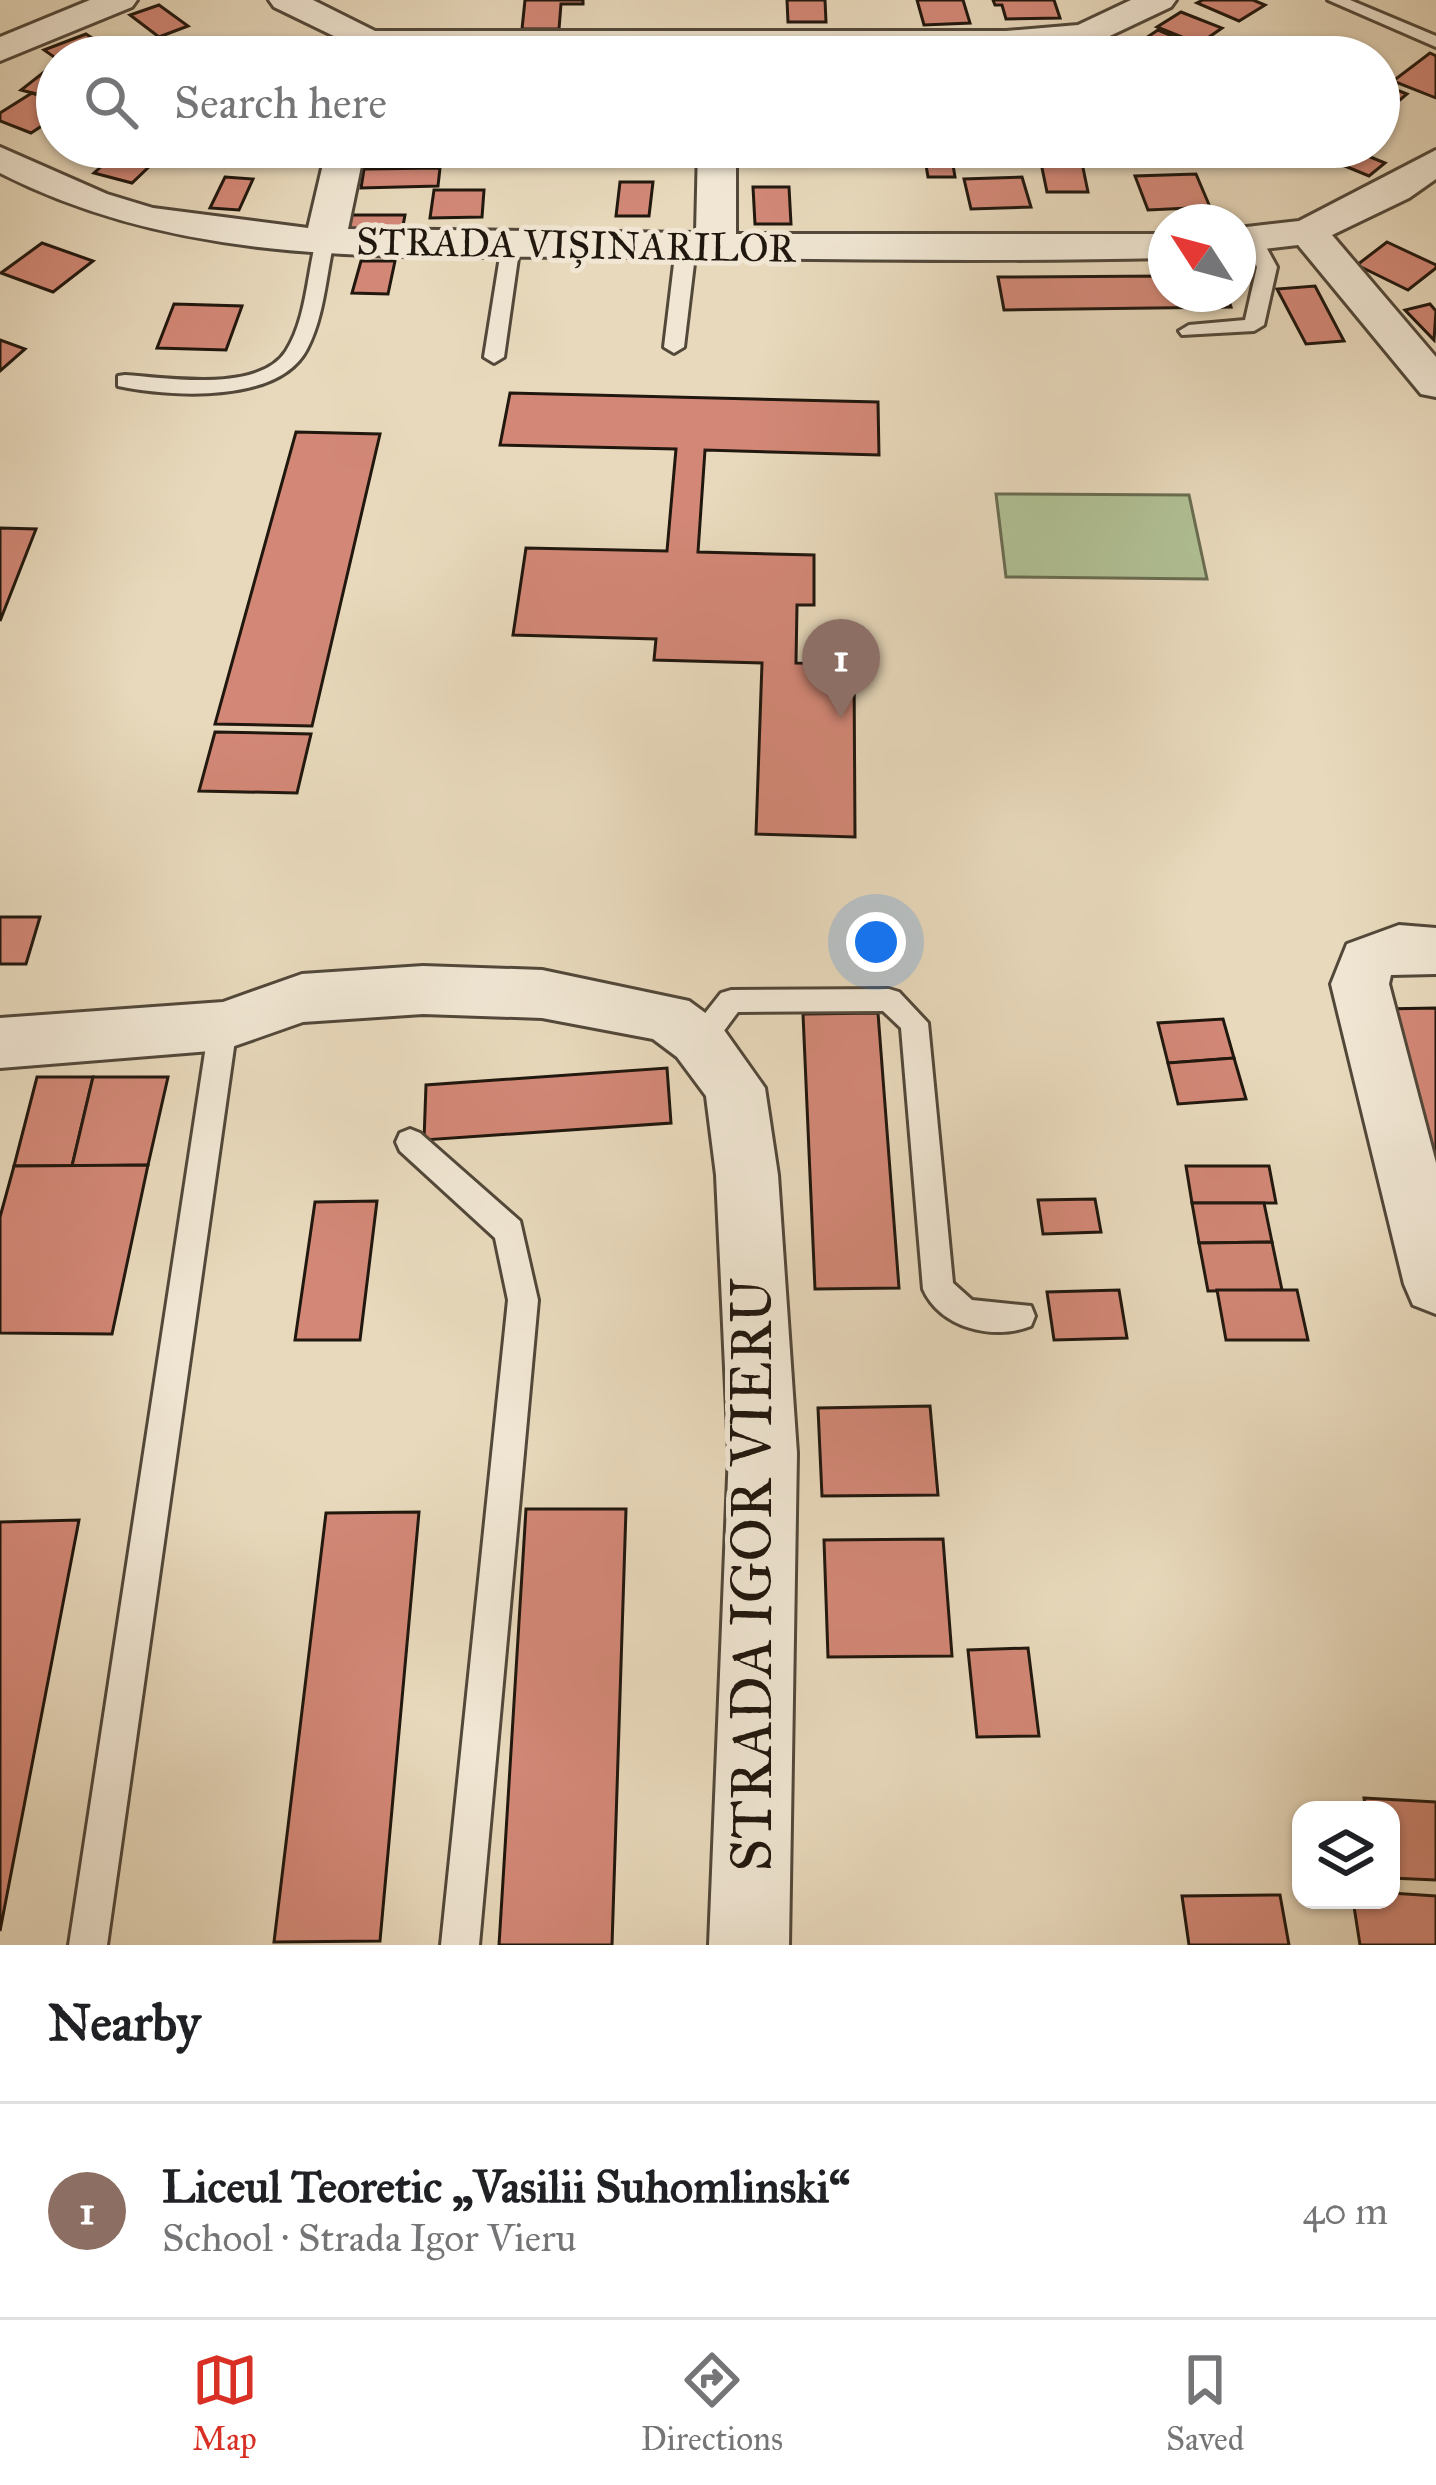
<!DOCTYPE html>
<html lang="en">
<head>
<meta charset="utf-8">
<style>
	body { margin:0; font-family:"IM FELL Great Primer",serif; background:#f2f2f2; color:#202124 }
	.controls { position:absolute; right:36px; bottom:36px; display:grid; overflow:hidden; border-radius:24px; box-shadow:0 3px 9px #0004 }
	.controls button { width:108px; height:108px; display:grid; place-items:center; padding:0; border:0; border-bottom:3px solid #e0e0e0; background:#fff; color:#202124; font:60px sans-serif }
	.compass { position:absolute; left:1148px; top:204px; width:108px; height:108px; border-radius:50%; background:#fff; box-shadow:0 3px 9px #0004; rotate:306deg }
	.you { position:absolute; left:876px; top:942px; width:42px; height:42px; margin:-30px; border:9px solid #fff; border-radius:50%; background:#1a73e8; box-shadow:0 0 0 18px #1a73e833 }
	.badge { display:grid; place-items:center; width:78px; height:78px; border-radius:50%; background:#d93025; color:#fff; font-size:39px; font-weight:700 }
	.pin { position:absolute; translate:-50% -99px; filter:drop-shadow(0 3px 6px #0008) }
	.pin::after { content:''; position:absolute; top:63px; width:42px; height:36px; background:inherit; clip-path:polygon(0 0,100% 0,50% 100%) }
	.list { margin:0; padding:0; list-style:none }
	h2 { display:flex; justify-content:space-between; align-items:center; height:156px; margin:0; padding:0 48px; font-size:51px }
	h2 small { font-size:39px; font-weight:400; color:#757577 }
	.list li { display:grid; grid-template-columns:78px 1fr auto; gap:36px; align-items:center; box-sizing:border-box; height:216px; padding:0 48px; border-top:3px solid #e0e0e0 }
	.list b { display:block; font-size:45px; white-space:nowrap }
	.list p { margin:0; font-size:39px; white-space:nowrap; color:#757577 }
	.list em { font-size:39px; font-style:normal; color:#757577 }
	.icon { flex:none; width:66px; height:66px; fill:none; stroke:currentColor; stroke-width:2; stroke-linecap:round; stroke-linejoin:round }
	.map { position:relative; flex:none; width:1436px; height:1945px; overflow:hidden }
	.search { position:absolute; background:#fff; box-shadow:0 3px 9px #0004; left:36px; right:36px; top:36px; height:132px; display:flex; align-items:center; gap:30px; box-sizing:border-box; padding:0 42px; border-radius:66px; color:#757577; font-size:45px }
	.sheet { height:372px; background:#fff }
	nav { display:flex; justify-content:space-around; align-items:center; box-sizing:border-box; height:168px; border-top:3px solid #e0e0e0; background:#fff; font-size:33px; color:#757577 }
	nav a { display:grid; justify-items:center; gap:6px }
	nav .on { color:#d93025 }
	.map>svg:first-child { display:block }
	.green { fill:#b0c094; stroke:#686c51; stroke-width:3 }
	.building { fill:#d38877; stroke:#20170e; stroke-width:3 }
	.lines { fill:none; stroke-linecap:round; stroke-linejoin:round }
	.lane-casing { stroke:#52483a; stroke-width:6 }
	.street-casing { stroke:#52483a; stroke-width:6 }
	.lane { fill:#f0e6d3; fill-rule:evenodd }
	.street { fill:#f0e6d3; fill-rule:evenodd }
	.labels { text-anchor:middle; stroke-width:10; stroke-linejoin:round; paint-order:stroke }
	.far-street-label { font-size:39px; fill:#20170e; stroke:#f0e6d3 }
	.near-street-label { font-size:57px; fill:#20170e; stroke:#f0e6d3 }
</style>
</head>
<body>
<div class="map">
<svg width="1436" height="1945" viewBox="0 0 1436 1945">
	<rect width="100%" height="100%" fill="#e8d9bc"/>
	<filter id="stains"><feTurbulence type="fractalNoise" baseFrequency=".00167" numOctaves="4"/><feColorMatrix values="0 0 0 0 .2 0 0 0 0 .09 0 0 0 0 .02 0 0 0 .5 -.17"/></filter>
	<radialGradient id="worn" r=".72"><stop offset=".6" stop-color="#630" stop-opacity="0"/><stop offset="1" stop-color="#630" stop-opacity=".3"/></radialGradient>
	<path class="green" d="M996,494L1189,495L1207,579L1006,577Z"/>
	<g class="building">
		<path d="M525,0H583V4H561L559,29H522Z"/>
		<path d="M787,0H825L826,22H788Z"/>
		<path d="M917,0H963L970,23L924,25Z"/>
		<path d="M993,0H1054L1060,18L1006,19L1002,5H995Z"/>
		<path d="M1203,0H1253L1265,5L1239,21L1197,3Z"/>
		<path d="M159,5L188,26L159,37L130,15Z"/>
		<path d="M1181,12L1222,28L1199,44L1157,27Z"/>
		<path d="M1158,30L1203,49L1191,57L1146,38Z"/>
		<path d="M86,34L117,54L57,59L44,50Z"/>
		<path d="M1158,49L1162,57H1109L1106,51Z"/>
		<path d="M1430,53L1436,56V98L1393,81Z"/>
		<path d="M48,69L57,72V86L44,96L21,90Z"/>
		<path d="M1379,83L1407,94L1383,114L1379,112Z"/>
		<path d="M32,93L57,102V116L31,133L0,121V113Z"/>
		<path d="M374,147H432L429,161L370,160Z"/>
		<path d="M923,147H950L955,177H928Z"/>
		<path d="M1335,147H1346L1385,163L1369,176L1323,157Z"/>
		<path d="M120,150L157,159L132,183L94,173Z"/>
		<path d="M1041,163H1082L1088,192H1047Z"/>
		<path d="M440,168L438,186L361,188L364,169Z"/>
		<path d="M1196,174L1210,207L1148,210L1135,176Z"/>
		<path d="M225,177L253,179L239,210L210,208Z"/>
		<path d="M1022,177L1031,207L971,209L964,179Z"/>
		<path d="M620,182H653L649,216H616Z"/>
		<path d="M753,187H789L791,224H755Z"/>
		<path d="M434,190H484L482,217L430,218Z"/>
		<path d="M343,215H405L402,231H340Z"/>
		<path d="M1387,242L1436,265V268L1408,290L1357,265Z"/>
		<path d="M42,243L93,261L53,292L1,273Z"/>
		<path d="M361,261H395L388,294L352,293Z"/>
		<path d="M1166,276V294H1227L1231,307L1004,310L998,277Z"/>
		<path d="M1315,286L1344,341L1306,344L1277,289Z"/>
		<path d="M174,304L242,306L226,350L157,348Z"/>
		<path d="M1430,304L1436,311L1434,340L1405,310Z"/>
		<path d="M0,340L25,349L0,371Z"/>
		<path d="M510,393L878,402L879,455L705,450L698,552L814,555V605H797L796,663L854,664L855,837L756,834L762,663L654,660L656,639L513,635L526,548L667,551L676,449L500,445Z"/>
		<path d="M296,432L380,434L312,726L215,724Z"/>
		<path d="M0,528L36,529L0,621Z"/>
		<path d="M215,732L311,734L297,793L199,791Z"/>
		<path d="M0,917H40L26,964H0Z"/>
		<path d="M1436,1008V1189L1382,1009Z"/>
		<path d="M878,1013L899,1288L815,1289L803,1014Z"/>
		<path d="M1223,1019L1234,1058L1168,1063L1158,1023Z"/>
		<path d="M1234,1058L1246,1099L1178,1104L1168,1063Z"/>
		<path d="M667,1068L671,1123L424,1140L426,1085Z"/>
		<path d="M37,1077H93L72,1166H14Z"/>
		<path d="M93,1077H168L148,1165L72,1166Z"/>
		<path d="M148,1165L112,1334L0,1333V1217L14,1166Z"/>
		<path d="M1186,1166H1269L1276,1203H1192Z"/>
		<path d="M1095,1199L1101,1232L1043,1234L1038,1200Z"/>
		<path d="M377,1201L360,1340H295L315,1202Z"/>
		<path d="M1192,1203H1264L1272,1242L1199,1243Z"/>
		<path d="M1272,1242L1282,1290L1208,1291L1199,1243Z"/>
		<path d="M1119,1290L1127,1338L1054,1340L1047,1292Z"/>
		<path d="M1217,1290H1297L1308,1340H1226Z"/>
		<path d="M930,1406L938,1495L822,1496L818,1408Z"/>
		<path d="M526,1509H626L612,1945H499Z"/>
		<path d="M419,1512L380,1941L274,1942L326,1513Z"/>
		<path d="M79,1520L0,1931V1522Z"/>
		<path d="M943,1539L952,1656L828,1657L824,1540Z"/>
		<path d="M1028,1648L1039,1736L977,1737L968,1650Z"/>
		<path d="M1364,1798L1436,1802V1880L1391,1878V1810H1366Z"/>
		<path d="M1391,1893L1436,1896V1945H1360L1353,1900H1391Z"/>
		<path d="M1280,1895L1289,1945H1189L1182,1896Z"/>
	</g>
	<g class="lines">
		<defs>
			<g id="lane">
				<path d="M1328,0H1350L1436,36V47Z"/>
				<path d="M1252,232L1259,234L1277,267L1264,325L1254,331L1182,335L1179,331L1189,325L1245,320L1257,267L1243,238Z"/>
				<path d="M325,235L334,241C326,276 324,317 307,349C279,404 170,397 118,386V376L125,375C168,378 259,393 286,351C306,320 307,275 316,241Z"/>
				<path d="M511,238L520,244L504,357L494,363L484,357L502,244Z"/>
				<path d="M686,241L696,247L684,347L674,353L664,347L676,247Z"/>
				<path d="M889,989L899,992L928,1023L953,1283L972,1300L1031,1306L1035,1316L1031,1326C993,1341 940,1328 923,1289L901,1028L883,1011L738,1012C725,1028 711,1056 688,1048L684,1040L721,993L731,990Z"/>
				<path d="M223,1014L233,1018L237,1026L107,1945H69L209,1026L213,1018Z"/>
				<path d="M410,1129L420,1133L520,1221L538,1300L479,1945H441L508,1300L495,1238L400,1151L396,1142L400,1133Z"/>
			</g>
			<g id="street">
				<path d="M90,0H137L132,7L0,61V37Z"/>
				<path d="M269,0H313L375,31H1006L1078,25L1131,0H1176L1171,7L1097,42L1006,53H369L274,7Z"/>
				<path d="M0,147L107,194L153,208L308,228L327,147H365L348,229L696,233L698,147H736V234H1166V258C988,262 809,259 631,257C415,254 198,274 0,173Z"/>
				<path d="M1436,150V179L1409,198L1332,235L1436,357V397L1421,394L1298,245L1238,252V228L1299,221Z"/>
				<path d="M1399,925L1436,928V974L1391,975L1389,984L1436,1163V1314L1413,1305L1404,1284L1331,984L1347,944Z"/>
				<path d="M423,966L542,970L689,1001L719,1023L765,1088L778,1175L797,1453L789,1945H709L729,1453L716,1175L706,1096L677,1057L653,1039L542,1018L423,1014L303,1022L223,1050L0,1068V1018L223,1002L302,974Z"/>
			</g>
		</defs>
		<use href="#lane" class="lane-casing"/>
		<use href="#street" class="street-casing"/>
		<use href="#lane" class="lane"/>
		<use href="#street" class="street"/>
	</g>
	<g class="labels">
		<g class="far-street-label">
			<text transform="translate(576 244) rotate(1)" y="14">STRADA VIȘINARILOR</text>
		</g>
		<g class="near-street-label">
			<text transform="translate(751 1575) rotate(-90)" y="20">STRADA IGOR VIERU</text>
		</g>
	</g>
	<rect width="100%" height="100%" filter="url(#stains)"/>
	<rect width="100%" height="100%" fill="url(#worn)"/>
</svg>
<div class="controls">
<button><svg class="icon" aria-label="layers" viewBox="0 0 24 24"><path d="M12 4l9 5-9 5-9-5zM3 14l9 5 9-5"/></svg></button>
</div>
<svg class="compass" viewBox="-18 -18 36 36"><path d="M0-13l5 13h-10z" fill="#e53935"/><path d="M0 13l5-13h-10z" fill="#757577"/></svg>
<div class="you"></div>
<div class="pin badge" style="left:841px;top:718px;background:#8d6e63">1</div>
<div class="search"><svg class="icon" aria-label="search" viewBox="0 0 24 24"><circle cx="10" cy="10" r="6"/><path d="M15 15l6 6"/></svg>Search here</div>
</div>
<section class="sheet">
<h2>Nearby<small></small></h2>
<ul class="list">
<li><span class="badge" style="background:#8d6e63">1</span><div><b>Liceul Teoretic „Vasilii Suhomlinski“</b><p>School · Strada Igor Vieru</p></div><em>40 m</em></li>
</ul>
</section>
<nav>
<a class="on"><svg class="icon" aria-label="map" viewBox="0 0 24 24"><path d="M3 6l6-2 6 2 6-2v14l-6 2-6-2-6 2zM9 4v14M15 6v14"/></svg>Map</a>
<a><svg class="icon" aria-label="directions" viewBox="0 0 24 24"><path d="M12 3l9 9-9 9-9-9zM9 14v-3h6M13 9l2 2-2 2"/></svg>Directions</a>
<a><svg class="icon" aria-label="saved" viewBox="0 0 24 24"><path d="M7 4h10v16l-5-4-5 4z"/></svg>Saved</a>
</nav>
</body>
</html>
